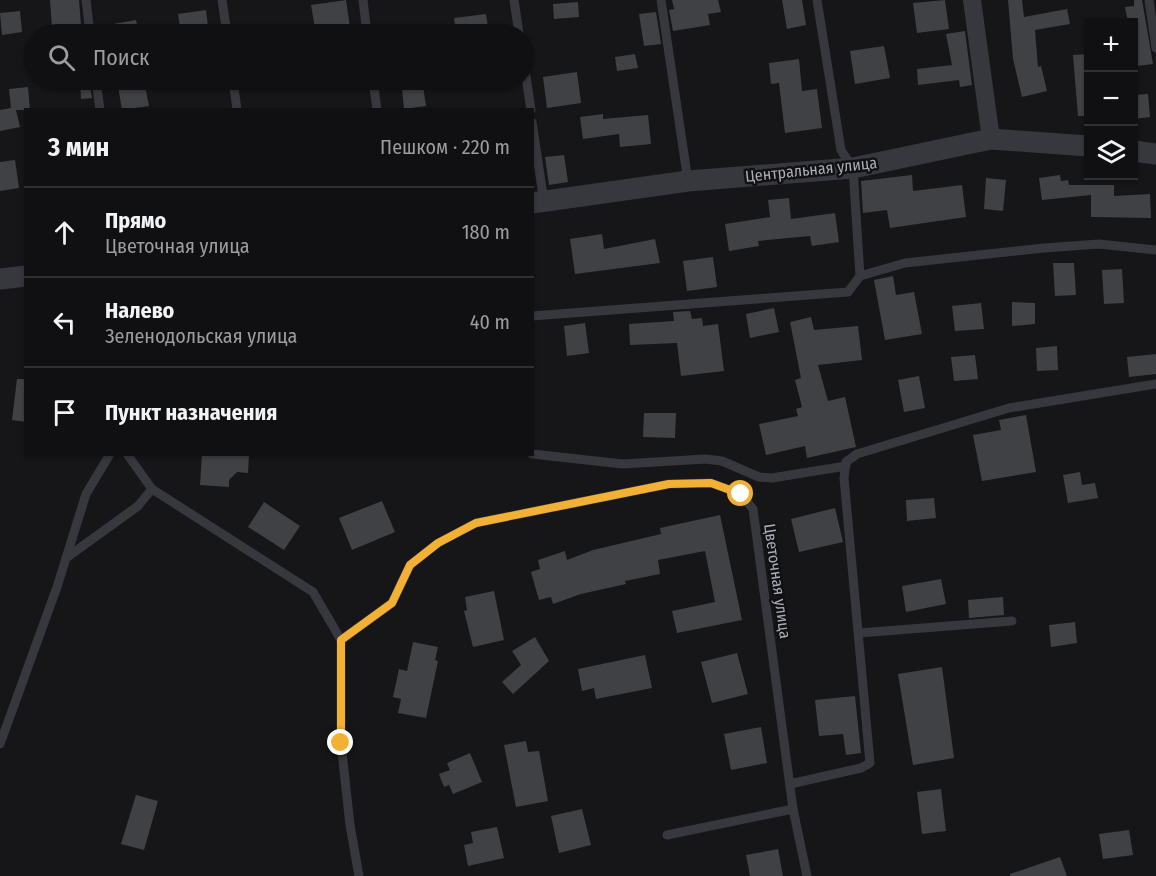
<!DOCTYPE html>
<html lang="ru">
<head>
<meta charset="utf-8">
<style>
	body { margin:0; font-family:"Fira Sans Condensed",sans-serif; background:#19191b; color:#f1f3f6 }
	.controls { position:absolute; right:18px; top:18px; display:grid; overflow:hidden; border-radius:0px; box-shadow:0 2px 4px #0004 }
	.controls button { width:54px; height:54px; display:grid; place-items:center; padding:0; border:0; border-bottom:2px solid #303032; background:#101012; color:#f1f3f6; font:30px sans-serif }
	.stop { position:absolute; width:18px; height:18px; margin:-14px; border:4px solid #f2b134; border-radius:50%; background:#fff }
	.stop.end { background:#f2b134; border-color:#fff; box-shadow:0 2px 6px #0008 }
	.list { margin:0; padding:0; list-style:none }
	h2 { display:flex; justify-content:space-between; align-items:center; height:78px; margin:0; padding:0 24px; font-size:26px }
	h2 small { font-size:20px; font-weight:400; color:#9c9d9f }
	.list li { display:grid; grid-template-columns:39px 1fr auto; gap:18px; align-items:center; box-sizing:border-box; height:90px; padding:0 24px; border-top:2px solid #303032 }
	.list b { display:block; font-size:22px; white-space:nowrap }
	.list p { margin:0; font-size:20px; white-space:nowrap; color:#9c9d9f }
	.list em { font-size:20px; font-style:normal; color:#9c9d9f }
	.icon { flex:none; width:33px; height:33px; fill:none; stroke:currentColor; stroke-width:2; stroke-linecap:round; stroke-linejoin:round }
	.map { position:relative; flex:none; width:1156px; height:876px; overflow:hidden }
	.search { position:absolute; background:#101012; box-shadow:0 2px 4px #0004; left:24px; top:24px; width:510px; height:66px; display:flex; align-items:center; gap:15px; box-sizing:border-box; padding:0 21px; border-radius:33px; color:#9c9d9f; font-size:22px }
	.panel { position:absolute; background:#101012; box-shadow:0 2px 4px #0004; left:24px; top:108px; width:510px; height:348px; border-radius:0px }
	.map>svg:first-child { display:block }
	.building { fill:#404145 }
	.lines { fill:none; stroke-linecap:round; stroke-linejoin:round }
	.service { stroke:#37383d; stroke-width:9 }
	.minor { stroke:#37383d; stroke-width:18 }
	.tertiary { stroke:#37383d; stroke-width:21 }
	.route { stroke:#f2b134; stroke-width:8 }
	.labels { text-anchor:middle; stroke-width:5; stroke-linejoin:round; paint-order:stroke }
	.street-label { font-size:16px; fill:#a8adb8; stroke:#111113 }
</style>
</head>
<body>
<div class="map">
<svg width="1156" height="876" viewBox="0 0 1156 876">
	<rect width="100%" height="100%" fill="#161618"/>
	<g class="building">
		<path d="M50,0H79L81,25L52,28Z"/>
		<path d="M346,0L351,34H336V32L316,34L311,5Z"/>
		<path d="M672,0H718L721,12L708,14L710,25L673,31L669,10L674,9Z"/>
		<path d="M782,0H802L806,25L787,29Z"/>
		<path d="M945,0L949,29L917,33L913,3Z"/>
		<path d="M1008,0H1022L1024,17L1067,9L1070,24L1035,30L1038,67L1041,66L1047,91L1022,97L1013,59Z"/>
		<path d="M1134,0H1142L1153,64L1137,66L1134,22H1128L1125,7L1134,6Z"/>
		<path d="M578,2L579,17L554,19L553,4Z"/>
		<path d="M206,10L209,34H181L178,14Z"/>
		<path d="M20,11L22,32L2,35L0,13Z"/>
		<path d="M656,12L661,44L644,46L639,14Z"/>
		<path d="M486,14L489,34H456L454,18Z"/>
		<path d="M136,20L139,34H97L96,27Z"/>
		<path d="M965,31L972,85L960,87L959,80L918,85L917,69L952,65L946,34Z"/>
		<path d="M884,46L890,78L855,84L850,51Z"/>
		<path d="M635,54L638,68L617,71L615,57Z"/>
		<path d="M1089,54V116H1078L1073,55Z"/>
		<path d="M799,59L802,91L817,89L822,128L785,133L779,83L771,84L769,63Z"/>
		<path d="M577,72L581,103L547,108L543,77Z"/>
		<path d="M80,80H89L92,98L81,99Z"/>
		<path d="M117,80H144L149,106L122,110Z"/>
		<path d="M423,86L426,106L404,109L402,88Z"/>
		<path d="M28,87L30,110H16L20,127L0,131V110L11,108L9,89Z"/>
		<path d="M1148,94L1150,117L1134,119V95Z"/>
		<path d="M603,114V119L648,115L651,144L620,147L619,134L583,139L580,117Z"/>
		<path d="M564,155L568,182L549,185L545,157Z"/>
		<path d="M15,160L19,188L0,191V162Z"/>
		<path d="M912,175L913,191L962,185L966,217L890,228L887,210L863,213L861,181Z"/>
		<path d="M1060,175L1061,181L1068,180L1069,185H1114V196L1150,194L1151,218L1091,217V195L1042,200L1039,178Z"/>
		<path d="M986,178L1006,180L1003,211L984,209Z"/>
		<path d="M789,198L791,219L835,213L839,242L812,246L810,236L758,241L759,246L729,251L725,224L770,217L768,200Z"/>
		<path d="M602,234L604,249L655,239L660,263L575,274L570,239Z"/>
		<path d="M713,257L717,287L687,291L683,261Z"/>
		<path d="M1053,263H1074L1076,295L1055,296Z"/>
		<path d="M1122,269L1124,303L1104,304L1102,270Z"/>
		<path d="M893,276L896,295L914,292L922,334L885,340L874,280Z"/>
		<path d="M1012,302L1035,303V324L1012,326Z"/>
		<path d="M981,303L984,329L955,331L952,306Z"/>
		<path d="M774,308L779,332L750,338L746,314Z"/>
		<path d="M690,311L692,319L702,318L703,326L718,324L724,371L681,376L677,343L630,345L629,324L674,321L673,312Z"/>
		<path d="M811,317L814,330L858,326L862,360L818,365L828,401L845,397L856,447L807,458L805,446L766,455L759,424L798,416L796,409L802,407L795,380L801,378L790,322Z"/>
		<path d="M585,323L589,353L567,356L564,326Z"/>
		<path d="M1057,346L1058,370L1037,371L1036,348Z"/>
		<path d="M1156,354V374L1129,377L1127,357Z"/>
		<path d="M975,355L978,379L954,381L951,357Z"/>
		<path d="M919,376L925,408L904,412L898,380Z"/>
		<path d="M17,379H26V422L12,420Z"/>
		<path d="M644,413H676L675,438L643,437Z"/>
		<path d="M1026,415L1036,472L982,481L973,435L1001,430L999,420Z"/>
		<path d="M202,454H249L248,473L237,472L229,480V487L200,485Z"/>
		<path d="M1080,472L1082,485L1095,483L1098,498L1068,503L1063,475Z"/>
		<path d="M934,498L936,518L907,521L906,500Z"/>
		<path d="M382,501L395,532L352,550L339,518Z"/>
		<path d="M264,502L300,526L284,550L248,527Z"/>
		<path d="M835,508L843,542L799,552L791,519Z"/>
		<path d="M720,515L742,620L677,633L672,611L715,602L705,551L658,560L660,574L625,581L626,584L581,594L553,604L551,597L539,600L531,572L540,569L538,560L565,551L567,560L593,550L661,534L660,528Z"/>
		<path d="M941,579L946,604L906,612L902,586Z"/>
		<path d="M494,591L504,640L473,647L464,611L467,610L465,597Z"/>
		<path d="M1003,597L1004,615L969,618L968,600Z"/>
		<path d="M1075,622L1077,643L1051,647L1049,625Z"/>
		<path d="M535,637L549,661L513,694L502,682L521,665L512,651Z"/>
		<path d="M413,642L438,647L435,660L438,661L426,718L398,713L401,699L393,697L399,669L407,671Z"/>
		<path d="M737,653L748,694L712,703L701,662Z"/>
		<path d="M645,655L652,688L596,699L594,688L582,691L578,669Z"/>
		<path d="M942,667L954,758L913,765L898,674Z"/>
		<path d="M855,696L861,753L846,755L843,734L819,736L815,700Z"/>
		<path d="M761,727L767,763L731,770L724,734Z"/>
		<path d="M526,741L528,752L539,751L548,801L516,807L504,745Z"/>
		<path d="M470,753L482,782L453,794L449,785L444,787L439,774L450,770L447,763Z"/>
		<path d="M941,789L946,831L922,834L917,792Z"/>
		<path d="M136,795L158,801L144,850L121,844Z"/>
		<path d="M582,809L591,845L559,853L551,816Z"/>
		<path d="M497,827L504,858L468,866L464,845L473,843L471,832Z"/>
		<path d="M1129,830L1133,855L1103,859L1099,834Z"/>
		<path d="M778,849L783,876H750L746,855Z"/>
		<path d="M1060,857L1067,876H1010V874Z"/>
	</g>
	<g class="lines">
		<g class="service">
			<path d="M86,0L90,34"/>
			<path d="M222,0L227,34"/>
			<path d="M363,0L367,34"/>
			<path d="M514,0L519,34"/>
			<path d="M661,0L688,181"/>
			<path d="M1149,0L1156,48"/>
			<path d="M524,63L531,110"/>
			<path d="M96,80L100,110"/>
			<path d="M233,80L237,110"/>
			<path d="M373,80L377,110"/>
			<path d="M532,122L544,202"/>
			<path d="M860,276L905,263L1044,248L1099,244L1156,250"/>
			<path d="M532,316L848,292L860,276L853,168L841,150L817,0"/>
			<path d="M127,454L152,489L313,592L341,640"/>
			<path d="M532,454L623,464L705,459L722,461L759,477L772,478L846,466"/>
			<path d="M66,558L138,506L152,489"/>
			<path d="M859,633L1012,621"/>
			<path d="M341,640L392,603L410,565L438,543L476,523L669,484L711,483L741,494L753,509L793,809L807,876"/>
			<path d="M341,640V743L350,825L359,876"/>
			<path d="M0,744L57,587L86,494L110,454"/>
			<path d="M790,784L861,768L870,763L844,478L846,462L857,454L1009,408L1156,384"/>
			<path d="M667,835L793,809"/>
		</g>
		<path class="minor" d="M972,0L991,139"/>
		<g class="tertiary">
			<path d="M1134,151L1156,154"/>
			<path d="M532,203L688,181L853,168L991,139L1088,146"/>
			<path d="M0,279L26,276"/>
		</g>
	</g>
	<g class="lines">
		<path class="route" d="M341,743V640L392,603L410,565L438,543L476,523L669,484L711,483L741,494"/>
	</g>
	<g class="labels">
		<g class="street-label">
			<text transform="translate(811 169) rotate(-6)" y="6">Центральная улица</text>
			<text transform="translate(778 581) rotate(82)" y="6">Цветочная улица</text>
		</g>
	</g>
</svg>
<div class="controls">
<button>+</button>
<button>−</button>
<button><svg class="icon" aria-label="layers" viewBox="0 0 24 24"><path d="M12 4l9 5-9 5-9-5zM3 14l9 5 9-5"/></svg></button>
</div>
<div class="stop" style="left:741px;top:494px"></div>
<div class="stop end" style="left:341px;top:743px"></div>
<div class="search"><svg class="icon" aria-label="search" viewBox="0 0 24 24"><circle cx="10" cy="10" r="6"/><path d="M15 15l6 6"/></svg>Поиск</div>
<section class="panel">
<h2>3 мин<small>Пешком · 220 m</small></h2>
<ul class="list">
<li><svg class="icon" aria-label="ahead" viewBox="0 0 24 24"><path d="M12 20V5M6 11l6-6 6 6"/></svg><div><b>Прямо</b><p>Цветочная улица</p></div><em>180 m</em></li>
<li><svg class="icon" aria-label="left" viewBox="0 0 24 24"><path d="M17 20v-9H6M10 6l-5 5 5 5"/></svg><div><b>Налево</b><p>Зеленодольская улица</p></div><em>40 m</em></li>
<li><svg class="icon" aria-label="arrive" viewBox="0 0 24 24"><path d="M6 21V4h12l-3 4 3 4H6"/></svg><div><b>Пункт назначения</b></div></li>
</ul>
</section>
</div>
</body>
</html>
